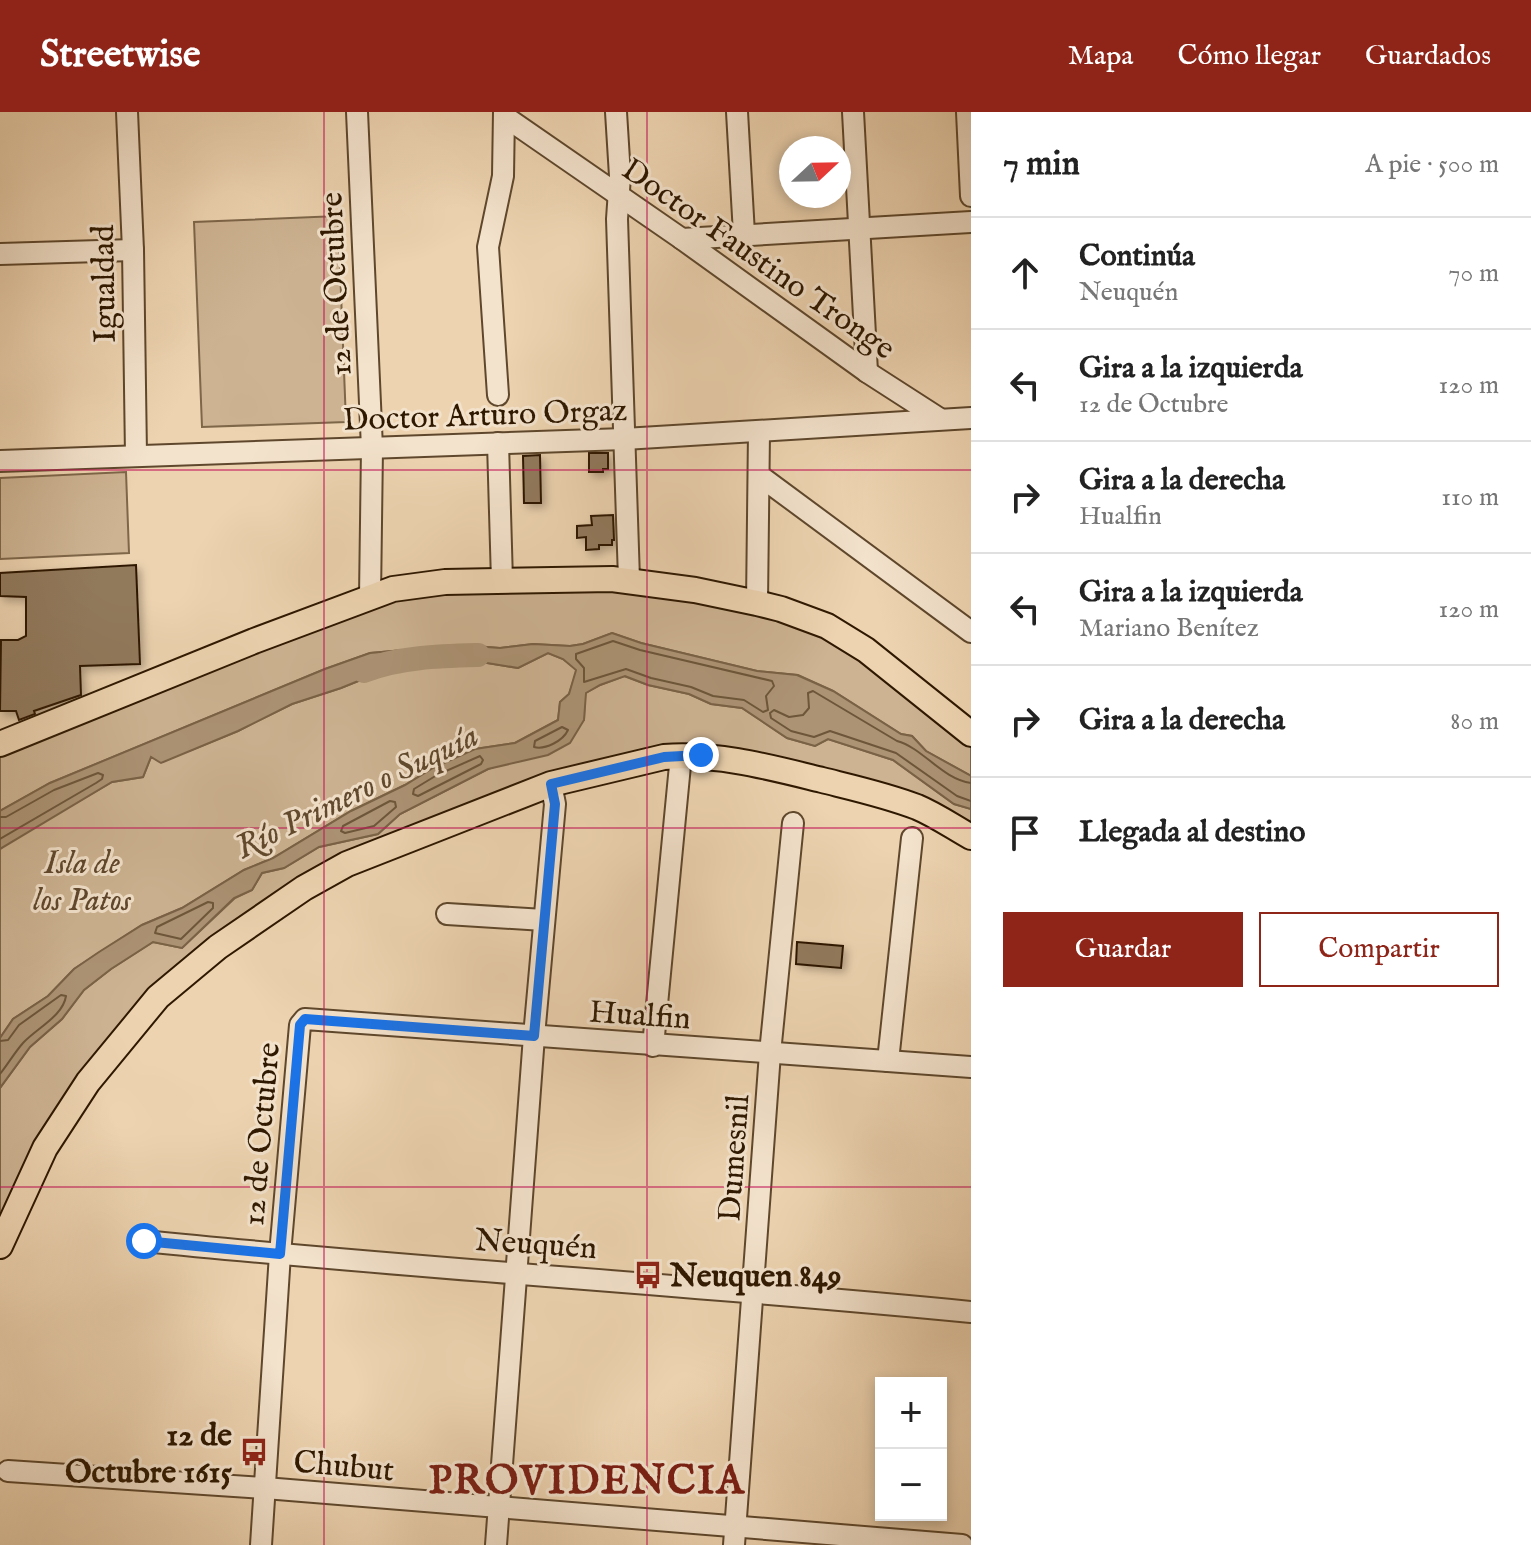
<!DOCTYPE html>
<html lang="es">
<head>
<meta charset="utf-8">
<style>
	body { margin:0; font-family:"IM FELL English",serif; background:#f6f6f6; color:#222 }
	.controls { position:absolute; right:24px; bottom:24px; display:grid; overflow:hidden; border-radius:0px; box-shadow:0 4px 12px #0003 }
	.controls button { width:72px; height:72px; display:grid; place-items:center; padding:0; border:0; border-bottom:2px solid #e0e0e0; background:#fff; color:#222; font:40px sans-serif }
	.compass { position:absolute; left:779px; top:24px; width:72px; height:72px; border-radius:50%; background:#fff; box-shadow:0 4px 12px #0003; rotate:68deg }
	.stop { position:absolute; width:24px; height:24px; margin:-18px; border:6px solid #1a73e8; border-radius:50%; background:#fff }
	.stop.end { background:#1a73e8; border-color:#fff; box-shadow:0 2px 8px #0008 }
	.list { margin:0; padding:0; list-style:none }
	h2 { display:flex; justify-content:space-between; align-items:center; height:104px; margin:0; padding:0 32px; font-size:34px }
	h2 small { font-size:26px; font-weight:400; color:#767676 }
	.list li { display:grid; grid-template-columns:52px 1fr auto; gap:24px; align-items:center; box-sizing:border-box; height:112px; padding:0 32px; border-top:2px solid #e0e0e0 }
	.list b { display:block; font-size:30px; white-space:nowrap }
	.list p { margin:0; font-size:26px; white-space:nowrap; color:#767676 }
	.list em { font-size:26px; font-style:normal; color:#767676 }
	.actions { display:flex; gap:16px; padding:24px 32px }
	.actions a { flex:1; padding:18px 0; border:2px solid #8f2418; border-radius:0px; text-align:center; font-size:28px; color:#8f2418 }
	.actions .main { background:#8f2418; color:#fff }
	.icon { flex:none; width:44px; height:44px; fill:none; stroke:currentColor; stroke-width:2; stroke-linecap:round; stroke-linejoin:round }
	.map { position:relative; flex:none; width:971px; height:1433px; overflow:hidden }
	header { display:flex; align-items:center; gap:48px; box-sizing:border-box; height:112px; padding:0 40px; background:#8f2418; color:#fff }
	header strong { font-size:38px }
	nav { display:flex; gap:44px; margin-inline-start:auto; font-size:28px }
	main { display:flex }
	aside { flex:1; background:#fff }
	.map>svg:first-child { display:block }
	.green { fill:#cdb392; stroke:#7e6649; stroke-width:2 }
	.water { fill:#ac9374; stroke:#7a6246; stroke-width:2 }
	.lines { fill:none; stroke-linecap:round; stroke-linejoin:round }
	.shore { stroke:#6d563a; stroke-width:2 }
	.river { stroke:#ac9374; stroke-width:24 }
	.building { fill:#91795c; stroke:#2e1800; stroke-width:2; filter:url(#shadow) }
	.minor-casing { stroke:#5e472c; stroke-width:24 }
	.major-casing { stroke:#2e1800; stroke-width:28 }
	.minor { stroke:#f3e2cc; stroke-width:20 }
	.major { stroke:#edd3b0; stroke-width:24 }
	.route { stroke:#1a73e8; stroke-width:10 }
	.grid { fill:none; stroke:#c2185b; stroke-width:2; stroke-opacity:0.55 }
	.labels { text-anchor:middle; stroke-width:6; stroke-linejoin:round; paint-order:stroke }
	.street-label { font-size:32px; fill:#2e1800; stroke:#f3e2cc }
	.park-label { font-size:32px; font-style:italic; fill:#5e462c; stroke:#f3e2cc }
	.poi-label { font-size:32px; font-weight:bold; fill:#2e1800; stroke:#f3e2cc; text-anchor:start }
	.water-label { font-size:34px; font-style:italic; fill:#60492e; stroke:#f3e2cc }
	.district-label { font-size:40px; font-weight:bold; letter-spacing:2px; fill:#7a1f14; stroke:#f3e2cc }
</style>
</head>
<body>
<header>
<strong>Streetwise</strong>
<nav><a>Mapa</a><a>Cómo llegar</a><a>Guardados</a></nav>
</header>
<main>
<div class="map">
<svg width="971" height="1433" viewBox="0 0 971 1433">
	<defs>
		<filter id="shadow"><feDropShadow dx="4" dy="4" stdDeviation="4" flood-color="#0004"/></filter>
	</defs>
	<rect width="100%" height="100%" fill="#edd3b0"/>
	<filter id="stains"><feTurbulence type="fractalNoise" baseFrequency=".0025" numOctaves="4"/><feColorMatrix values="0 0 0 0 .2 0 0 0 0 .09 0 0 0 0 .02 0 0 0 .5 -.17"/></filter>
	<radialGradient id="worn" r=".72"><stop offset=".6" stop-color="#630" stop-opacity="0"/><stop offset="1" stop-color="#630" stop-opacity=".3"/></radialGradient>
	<g class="green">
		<path d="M338,104L346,310L202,315L194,110Z"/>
		<path d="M126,360L129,441L0,447V366Z"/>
		<path d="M612,467L827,514L971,622V664L926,639L912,624L901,622L833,579L798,563L757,559L641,531L612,521L583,532L570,534L533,532L500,536L461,533L370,541L325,557L50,671L0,699V632L370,485Z"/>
		<path d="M548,541L563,547L577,558L569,582L560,590L558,608L515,631L475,637L433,656L405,673L351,699L273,746L244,758L182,796L142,813L74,857L48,884L13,907L0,926V737L9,730L112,670L143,665L151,645L189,639L238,619L292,592L341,576L378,561L394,551L415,545L438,543L518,556Z"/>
		<path d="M624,564L648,573L689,582L711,592L742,596L787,626L815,634L828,627L893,648L954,692L971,697V725L920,697L664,645L326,763L124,924L0,1134V976L30,935L62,907L84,878L111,857L153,830L182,836L235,786L252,778L262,761L284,756L319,735L378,722L400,702L488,657L508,650L584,608L585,581L600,573Z"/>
	</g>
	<path class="water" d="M612,521L641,531L757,559L797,563L833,579L901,622L912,624L926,639L971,664V697L954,692L893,648L828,627L815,634L787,626L742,596L711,592L689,582L648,573L625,564L600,573L586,581L584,608L570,631L548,643L488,657L400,702L378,722L319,735L284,756L262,761L252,778L234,786L182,836L153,830L111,857L84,878L62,907L30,935L0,976V926L13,907L48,884L74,857L99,840L142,813L182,796L244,758L273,746L351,699L405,673L433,656L475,637L515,631L558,608L560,590L569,582L576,558L563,547L548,541L518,556L438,543L415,545L394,551L378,561L341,576L292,592L238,619L161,651L151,645L143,665L112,670L0,737V699L50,671L325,557L370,541L461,533L500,536L533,532L570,534L583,532Z"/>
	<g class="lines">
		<g class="shore">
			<path d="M613,529L640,538L772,569L774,574L766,584L768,598L763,600L744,588L713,584L691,575L651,566L626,557L584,570V556L576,547V542Z"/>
			<path d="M562,615L568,618C563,629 545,638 534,635L535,629Z"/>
			<path d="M480,644L483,648L481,652L418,684L413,682L414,677L437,663Z"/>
			<path d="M971,671C942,667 923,636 897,629L813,579L808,581L809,596L803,603L789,605L774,598L770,601L771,606L791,619L814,625L830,619L896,641L957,684L971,689"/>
			<path d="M390,689L395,690L396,695L374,714L345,721L341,719L343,714Z"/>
			<path d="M0,705H6L54,678L98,661L103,663L102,667L96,671L0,727"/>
			<path d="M208,790L213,791V796L181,827L155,821L157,815Z"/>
			<path d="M0,929L8,928L19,913L61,883L66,884C63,904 37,916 23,931C15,940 8,952 0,962"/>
		</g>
		<path class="river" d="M364,559C398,545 441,544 478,543"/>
	</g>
	<g class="building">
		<path d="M589,341H608V357H603V360H589Z"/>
		<path d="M540,343L541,391H524L523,344Z"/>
		<path d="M613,403L614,428H612V433H599V437L586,438V425L577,426V414L592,413L591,404Z"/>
		<path d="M136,453L140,552L80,554L81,583L34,599L35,602L19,608L16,599H0L1,528H18L26,524V485L0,484V461Z"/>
		<path d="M797,830L843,834L841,856L796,852Z"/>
	</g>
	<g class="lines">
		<defs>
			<g id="minor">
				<path d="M127,0L133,138L136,343"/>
				<path d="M357,0L372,336L370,485"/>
				<path d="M616,0L620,64L617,107L629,467"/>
				<path d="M737,0L744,122"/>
				<path d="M853,0L867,260"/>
				<path d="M967,0L971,84"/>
				<path d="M504,4L682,127L867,260L940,307"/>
				<path d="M682,127L971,110"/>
				<path d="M0,142L133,138"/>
				<path d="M498,283L488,135L503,64L504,0"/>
				<path d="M498,331L502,469"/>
				<path d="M0,349L624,327L971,306"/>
				<path d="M760,364L971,520"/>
				<path d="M757,491L759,320"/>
				<path d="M447,802L544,808"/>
				<path d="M653,934L681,643"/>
				<path d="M888,949L912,726"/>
				<path d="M144,1129C419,1157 696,1173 971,1200"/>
				<path d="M8,1359L265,1376L962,1433"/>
				<path d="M261,1433L280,1142L300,913L305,907L971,955"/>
				<path d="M496,1433L534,924L555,692L551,672"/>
				<path d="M734,1433L770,941L793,711"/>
			</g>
			<g id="major">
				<path d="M0,632L254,529L393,477L445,470L612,467L695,478L757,491L781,497L827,514L866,538L971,622"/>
				<path d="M0,1134L45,1036L88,970L158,885L218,835L304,776L347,752L551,672L664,645C718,641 769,655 822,668C854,676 886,683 917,695C936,703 953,715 971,725"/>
			</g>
		</defs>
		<use href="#minor" class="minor-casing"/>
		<use href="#major" class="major-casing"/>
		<use href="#minor" class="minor"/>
		<use href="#major" class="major"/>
	</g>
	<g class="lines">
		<path class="route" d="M144,1129L280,1142L300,913L305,907L534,924L555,692L551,672L664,645L701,643"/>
	</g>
	<path class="grid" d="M324,0V1433M647,0V1433M0,358H971M0,716H971M0,1075H971"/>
	<defs>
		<symbol id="bus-bare" viewBox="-9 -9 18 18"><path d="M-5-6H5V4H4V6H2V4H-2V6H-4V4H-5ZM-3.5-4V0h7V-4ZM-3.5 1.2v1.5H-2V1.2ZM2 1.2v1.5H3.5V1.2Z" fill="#8f2418" stroke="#f3e2cc" stroke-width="2.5" paint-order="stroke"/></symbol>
	</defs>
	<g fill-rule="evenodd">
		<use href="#bus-bare" x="628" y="1143" width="40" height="40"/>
		<use href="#bus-bare" x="234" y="1320" width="40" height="40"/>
	</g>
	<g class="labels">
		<g class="street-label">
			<text transform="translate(759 146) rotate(35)" y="11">Doctor Faustino Tronge</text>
			<text transform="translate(103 172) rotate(-91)" y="11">Igualdad</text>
			<text transform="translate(335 172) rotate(-93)" y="11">12 de Octubre</text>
			<text transform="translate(485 302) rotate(-2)" y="11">Doctor Arturo Orgaz</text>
			<text transform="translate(640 902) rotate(4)" y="11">Hualfin</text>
			<text transform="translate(260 1022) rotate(-85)" y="11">12 de Octubre</text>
			<text transform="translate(733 1046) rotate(-86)" y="11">Dumesnil</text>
			<text transform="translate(536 1131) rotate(4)" y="11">Neuquén</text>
			<text transform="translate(344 1353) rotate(5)" y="11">Chubut</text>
		</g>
		<g class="park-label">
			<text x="82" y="761">Isla de<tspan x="82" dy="37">los Patos</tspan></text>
		</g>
		<g class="poi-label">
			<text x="670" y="1174">Neuquen 849</text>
			<text x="232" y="1333" text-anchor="end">12 de<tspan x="232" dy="37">Octubre 1615</tspan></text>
		</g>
		<g class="water-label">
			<text transform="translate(356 678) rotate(-26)" y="12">Río Primero o Suquía</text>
		</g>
		<g class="district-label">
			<text x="587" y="1381">PROVIDENCIA</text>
		</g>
	</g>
	<rect width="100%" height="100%" filter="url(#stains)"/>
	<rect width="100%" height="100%" fill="url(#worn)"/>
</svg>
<div class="controls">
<button>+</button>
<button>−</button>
</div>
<svg class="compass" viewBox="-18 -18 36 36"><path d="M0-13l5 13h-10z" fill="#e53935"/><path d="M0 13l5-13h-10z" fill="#767676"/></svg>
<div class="stop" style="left:144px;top:1129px"></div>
<div class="stop end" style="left:701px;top:643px"></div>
</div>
<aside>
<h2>7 min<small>A pie · 500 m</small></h2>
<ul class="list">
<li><svg class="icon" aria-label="ahead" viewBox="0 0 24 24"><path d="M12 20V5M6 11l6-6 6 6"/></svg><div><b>Continúa</b><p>Neuquén</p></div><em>70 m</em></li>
<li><svg class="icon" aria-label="left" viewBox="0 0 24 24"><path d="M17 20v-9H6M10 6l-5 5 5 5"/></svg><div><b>Gira a la izquierda</b><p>12 de Octubre</p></div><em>120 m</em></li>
<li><svg class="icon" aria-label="right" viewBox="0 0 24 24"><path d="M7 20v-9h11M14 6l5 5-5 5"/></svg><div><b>Gira a la derecha</b><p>Hualfin</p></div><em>110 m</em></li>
<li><svg class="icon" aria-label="left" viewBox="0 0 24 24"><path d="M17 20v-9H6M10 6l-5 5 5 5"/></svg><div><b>Gira a la izquierda</b><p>Mariano Benítez</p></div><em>120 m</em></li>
<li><svg class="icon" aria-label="right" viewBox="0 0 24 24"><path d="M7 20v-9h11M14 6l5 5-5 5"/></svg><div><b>Gira a la derecha</b></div><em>80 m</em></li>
<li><svg class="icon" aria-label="arrive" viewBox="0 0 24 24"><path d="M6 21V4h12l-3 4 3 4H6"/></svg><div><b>Llegada al destino</b></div></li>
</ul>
<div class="actions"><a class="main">Guardar</a><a>Compartir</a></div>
</aside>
</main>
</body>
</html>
